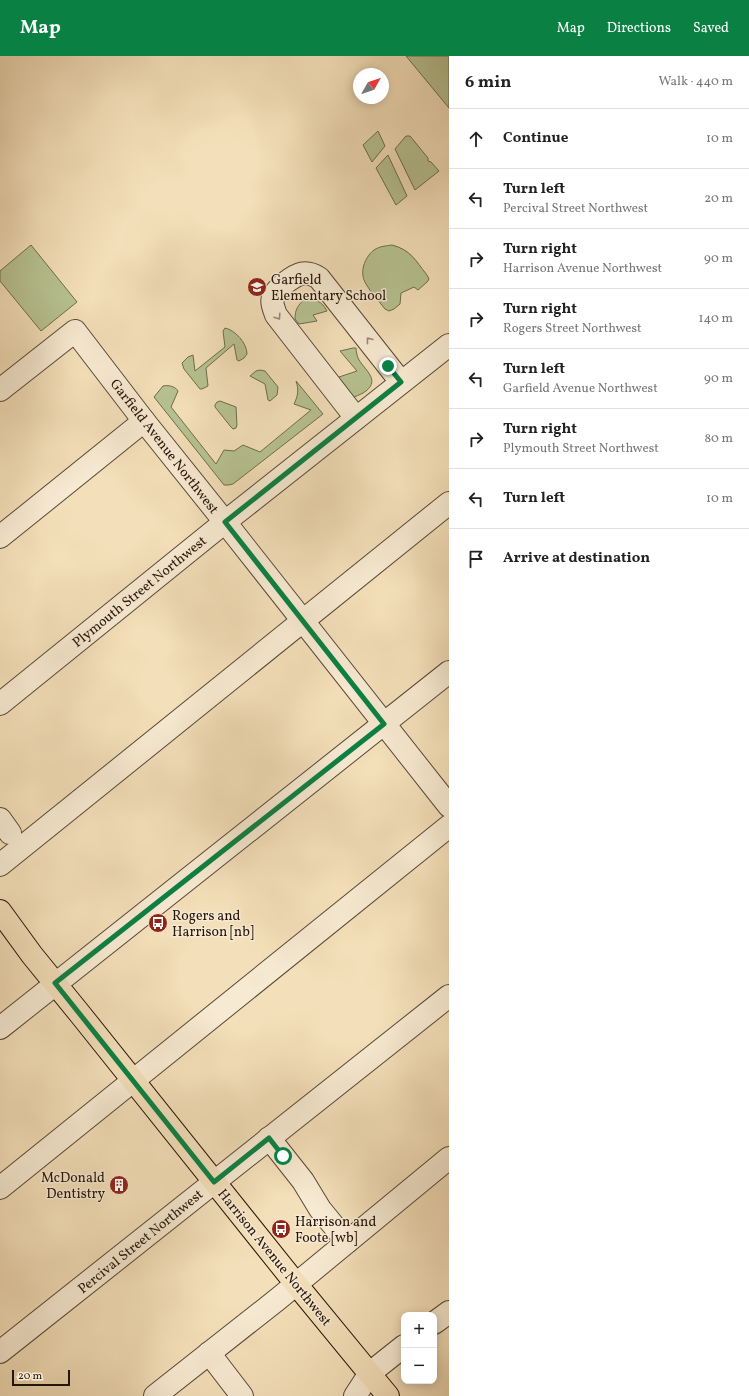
<!DOCTYPE html>
<html lang="en">
<head>
<meta charset="utf-8">
<style>
	body { margin:0; font-family:Vollkorn,serif; background:#f6f6f6; color:#222 }
	.controls { position:absolute; right:12px; bottom:12px; display:grid; overflow:hidden; border-radius:8px; box-shadow:0 2px 10px #0003 }
	.controls button { width:36px; height:36px; display:grid; place-items:center; padding:0; border:0; border-bottom:1px solid #e0e0e0; background:#fff; color:#222; font:20px sans-serif }
	.compass { position:absolute; left:353px; top:12px; width:36px; height:36px; border-radius:50%; background:#fff; box-shadow:0 2px 10px #0003; rotate:50deg }
	.scale { position:absolute; left:12px; bottom:10px; width:58px; box-sizing:border-box; padding-left:4px; border:2px solid #26150a; border-top:0; font-size:11px; line-height:14px; white-space:nowrap; color:#26150a; -webkit-text-stroke:3px #f7ead2; paint-order:stroke }
	.stop { position:absolute; width:12px; height:12px; margin:-9px; border:3px solid #0b8043; border-radius:50%; background:#fff }
	.stop.end { background:#0b8043; border-color:#fff; box-shadow:0 1px 4px #0008 }
	.list { margin:0; padding:0; list-style:none }
	h2 { display:flex; justify-content:space-between; align-items:center; height:52px; margin:0; padding:0 16px; font-size:17px }
	h2 small { font-size:13px; font-weight:400; color:#767676 }
	.list li { display:grid; grid-template-columns:26px 1fr auto; gap:12px; align-items:center; box-sizing:border-box; height:60px; padding:0 16px; border-top:1px solid #e0e0e0 }
	.list b { display:block; font-size:15px; white-space:nowrap }
	.list p { margin:0; font-size:13px; white-space:nowrap; color:#767676 }
	.list em { font-size:13px; font-style:normal; color:#767676 }
	.icon { flex:none; width:22px; height:22px; fill:none; stroke:currentColor; stroke-width:2; stroke-linecap:round; stroke-linejoin:round }
	.map { position:relative; flex:none; width:449px; height:1340px; overflow:hidden }
	header { display:flex; align-items:center; gap:24px; box-sizing:border-box; height:56px; padding:0 20px; background:#0b8043; color:#fff }
	header strong { font-size:19px }
	nav { display:flex; gap:22px; margin-inline-start:auto; font-size:14px }
	main { display:flex }
	aside { flex:1; background:#fff }
	.map>svg:first-child { display:block }
	.green { fill:#b7c292; stroke:#6e6c4e }
	.lines { fill:none; stroke-linecap:round; stroke-linejoin:round }
	.minor-casing { stroke:#594836; stroke-width:24 }
	.major-casing { stroke:#26150a; stroke-width:24 }
	.minor { stroke:#f7ead2; stroke-width:22 }
	.major { stroke:#f3dfb9; stroke-width:22 }
	.oneway { stroke:#998a78 }
	.route { stroke:#0b8043; stroke-width:5 }
	.labels { text-anchor:middle; stroke-width:3; stroke-linejoin:round; paint-order:stroke }
	.poi-label { font-size:14px; fill:#26150a; stroke:#f7ead2; text-anchor:start }
	.street-label { font-size:14px; fill:#26150a; stroke:#f7ead2 }
</style>
</head>
<body>
<header>
<strong>Map</strong>
<nav><a>Map</a><a>Directions</a><a>Saved</a></nav>
</header>
<main>
<div class="map">
<svg width="449" height="1340" viewBox="0 0 449 1340">
	<rect width="100%" height="100%" fill="#f3dfb9"/>
	<filter id="stains"><feTurbulence type="fractalNoise" baseFrequency=".005" numOctaves="4"/><feColorMatrix values="0 0 0 0 .2 0 0 0 0 .09 0 0 0 0 .02 0 0 0 .5 -.17"/></filter>
	<radialGradient id="worn" r=".72"><stop offset=".6" stop-color="#630" stop-opacity="0"/><stop offset="1" stop-color="#630" stop-opacity=".3"/></radialGradient>
	<g class="green">
		<path d="M406,0H449V52Z"/>
		<path d="M378,75L385,90L372,106L363,89Z"/>
		<path d="M406,80H410L428,102V105L431,106L439,115L415,134L395,93Z"/>
		<path d="M388,99L407,140L396,149L376,112Z"/>
		<path d="M31,189L77,246L41,275L0,225V215Z"/>
		<path d="M392,189C411,194 415,204 427,219L429,223L427,226L418,234L414,231L401,237L400,248L394,253L389,255L385,253C379,245 371,237 366,228C359,217 364,202 374,194C380,190 386,190 392,189Z"/>
		<path d="M305,243C315,243 322,245 327,255L313,259L317,265L299,268L295,263C295,253 298,249 305,243Z"/>
		<path d="M225,272C235,274 247,287 247,298L244,302L239,305L237,304L234,288L206,312L208,330L202,333H200L184,313L182,307L188,301L193,299L195,315L225,291L223,275Z"/>
		<path d="M353,292H356C356,295 357,299 358,302C363,313 381,323 366,335C362,338 359,339 354,341L348,338L336,322L357,315L340,295Z"/>
		<path d="M260,314L265,315L278,331L277,339L270,345L268,344L265,328L250,320L256,315Z"/>
		<path d="M296,325L323,358L233,428L229,429H224L154,341L163,330C168,329 175,330 178,335L171,351L216,408L224,394L234,395L243,389L260,396L311,354L294,348C298,340 299,334 296,325Z"/>
		<path d="M220,345L236,351L237,369L236,372L233,373L231,371L215,351V349L217,346Z"/>
	</g>
	<g class="lines">
		<defs>
			<g id="minor">
				<path d="M0,334L75,275L144,365L225,466L449,750"/>
				<path d="M356,362L276,259C274,253 271,247 273,241C275,235 281,231 285,227C297,218 305,213 319,222L401,326"/>
				<path d="M0,481L144,365"/>
				<path d="M0,648L225,466L449,289"/>
				<path d="M0,763L10,777"/>
				<path d="M0,809L449,447"/>
				<path d="M0,972L449,616"/>
				<path d="M269,1082L303,1125L320,1153L347,1186"/>
				<path d="M0,1132L449,770"/>
				<path d="M434,1267L449,1256"/>
				<path d="M0,1296L449,940"/>
				<path d="M209,1297L242,1340"/>
				<path d="M155,1340L278,1243L449,1102"/>
				<path d="M355,1340L370,1317L404,1290"/>
			</g>
			<path id="major" d="M0,855L32,899L80,958L296,1228L388,1340"/>
		</defs>
		<use href="#minor" class="minor-casing"/>
		<use href="#major" class="major-casing"/>
		<use href="#minor" class="minor"/>
		<use href="#major" class="major"/>
	</g>
	<defs><path id="oneway-chevron" d="M-2-3.5L2.5 0L-2 3.5" fill="none" stroke-width="1.6" stroke-linecap="round" stroke-linejoin="round"/></defs>
	<g class="oneway">
		<use href="#oneway-chevron" transform="translate(278 261) rotate(56)"/>
		<use href="#oneway-chevron" transform="translate(369 284) rotate(-128)"/>
	</g>
	<g class="lines">
		<path class="route" d="M283,1100L269,1082L214,1126L55,927L384,668L225,466L401,326L388,310"/>
	</g>
	<defs>
		<symbol id="school-disc" viewBox="-11 -11 22 22"><circle r="9.5" fill="#8f2418" stroke="#f7ead2"/><path d="M0-5L7-2L0 1L-7-2ZM-4 1L0 2.5L4 1V4Q0 6-4 4Z" fill="#fff"/></symbol>
		<symbol id="bus-disc" viewBox="-11 -11 22 22"><circle r="9.5" fill="#8f2418" stroke="#f7ead2"/><path d="M-5-6H5V4H4V6H2V4H-2V6H-4V4H-5ZM-3.5-4V0h7V-4ZM-3.5 1.2v1.5H-2V1.2ZM2 1.2v1.5H3.5V1.2Z" fill="#fff"/></symbol>
		<symbol id="building-disc" viewBox="-11 -11 22 22"><circle r="9.5" fill="#8f2418" stroke="#f7ead2"/><path d="M-4-6H4V6H1V3H-1V6H-4ZM-2.5-4.3h1.7v1.8h-1.7ZM.8-4.3h1.7v1.8H.8ZM-2.5-1h1.7V.8h-1.7ZM.8-1h1.7V.8H.8Z" fill="#fff"/></symbol>
	</defs>
	<g fill-rule="evenodd">
		<use href="#school-disc" x="246" y="220" width="22" height="22"/>
		<use href="#bus-disc" x="147" y="856" width="22" height="22"/>
		<use href="#building-disc" x="108" y="1118" width="22" height="22"/>
		<use href="#bus-disc" x="270" y="1162" width="22" height="22"/>
	</g>
	<g class="labels">
		<g class="poi-label">
			<text x="271" y="228">Garfield<tspan x="271" dy="16">Elementary School</tspan></text>
			<text x="172" y="864">Rogers and<tspan x="172" dy="16">Harrison [nb]</tspan></text>
			<text x="105" y="1126" text-anchor="end">McDonald<tspan x="105" dy="16">Dentistry</tspan></text>
			<text x="295" y="1170">Harrison and<tspan x="295" dy="16">Foote [wb]</tspan></text>
		</g>
		<g class="street-label">
			<text transform="translate(165 390) rotate(52)" y="5">Garfield Avenue Northwest</text>
			<text transform="translate(139 535) rotate(-39)" y="5">Plymouth Street Northwest</text>
			<text transform="translate(140 1185) rotate(-39)" y="5">Percival Street Northwest</text>
			<text transform="translate(275 1201) rotate(51)" y="5">Harrison Avenue Northwest</text>
		</g>
	</g>
	<rect width="100%" height="100%" filter="url(#stains)"/>
	<rect width="100%" height="100%" fill="url(#worn)"/>
</svg>
<div class="controls">
<button>+</button>
<button>−</button>
</div>
<svg class="compass" viewBox="-18 -18 36 36"><path d="M0-13l5 13h-10z" fill="#e53935"/><path d="M0 13l5-13h-10z" fill="#767676"/></svg>
<div class="scale">20 m</div>
<div class="stop" style="left:283px;top:1100px"></div>
<div class="stop end" style="left:388px;top:310px"></div>
</div>
<aside>
<h2>6 min<small>Walk · 440 m</small></h2>
<ul class="list">
<li><svg class="icon" aria-label="ahead" viewBox="0 0 24 24"><path d="M12 20V5M6 11l6-6 6 6"/></svg><div><b>Continue</b></div><em>10 m</em></li>
<li><svg class="icon" aria-label="left" viewBox="0 0 24 24"><path d="M17 20v-9H6M10 6l-5 5 5 5"/></svg><div><b>Turn left</b><p>Percival Street Northwest</p></div><em>20 m</em></li>
<li><svg class="icon" aria-label="right" viewBox="0 0 24 24"><path d="M7 20v-9h11M14 6l5 5-5 5"/></svg><div><b>Turn right</b><p>Harrison Avenue Northwest</p></div><em>90 m</em></li>
<li><svg class="icon" aria-label="right" viewBox="0 0 24 24"><path d="M7 20v-9h11M14 6l5 5-5 5"/></svg><div><b>Turn right</b><p>Rogers Street Northwest</p></div><em>140 m</em></li>
<li><svg class="icon" aria-label="left" viewBox="0 0 24 24"><path d="M17 20v-9H6M10 6l-5 5 5 5"/></svg><div><b>Turn left</b><p>Garfield Avenue Northwest</p></div><em>90 m</em></li>
<li><svg class="icon" aria-label="right" viewBox="0 0 24 24"><path d="M7 20v-9h11M14 6l5 5-5 5"/></svg><div><b>Turn right</b><p>Plymouth Street Northwest</p></div><em>80 m</em></li>
<li><svg class="icon" aria-label="left" viewBox="0 0 24 24"><path d="M17 20v-9H6M10 6l-5 5 5 5"/></svg><div><b>Turn left</b></div><em>10 m</em></li>
<li><svg class="icon" aria-label="arrive" viewBox="0 0 24 24"><path d="M6 21V4h12l-3 4 3 4H6"/></svg><div><b>Arrive at destination</b></div></li>
</ul>
</aside>
</main>
</body>
</html>
